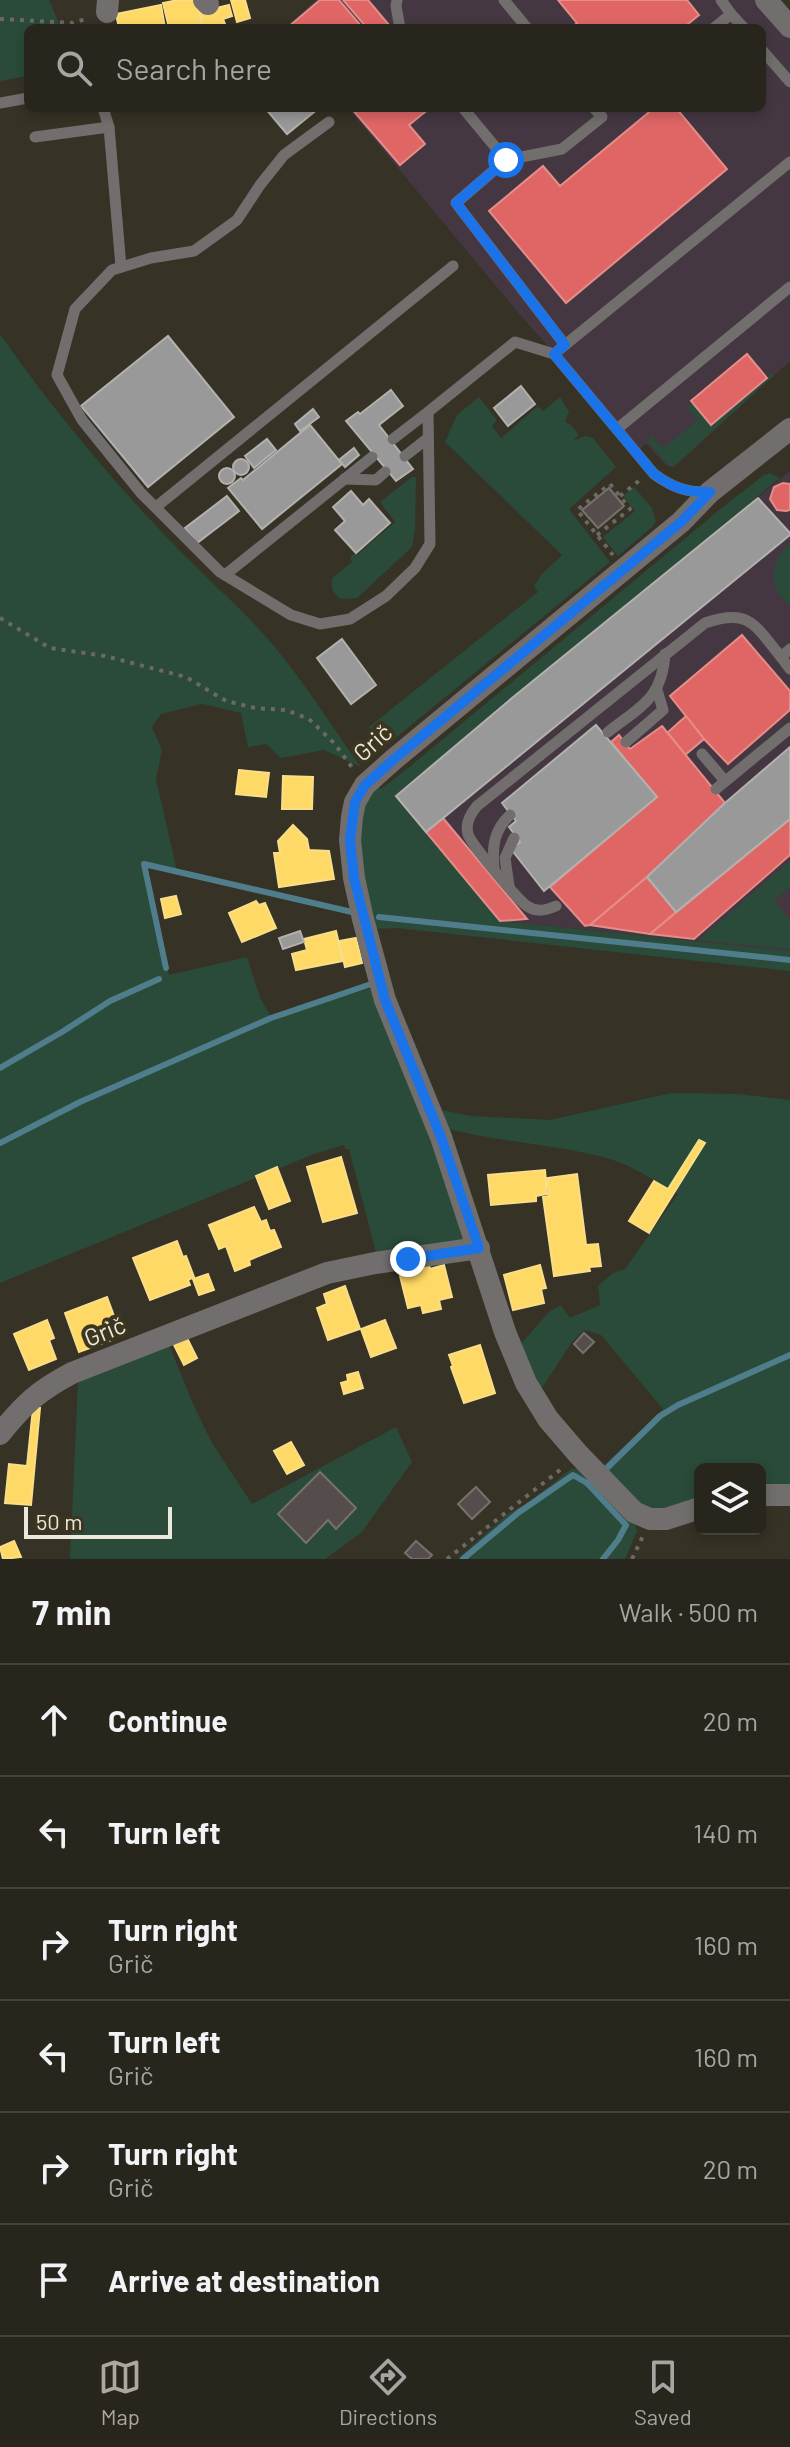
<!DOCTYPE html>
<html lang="en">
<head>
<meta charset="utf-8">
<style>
	body { margin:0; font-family:Barlow,sans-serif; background:#343229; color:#f1f3f6 }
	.controls { position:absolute; right:24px; bottom:24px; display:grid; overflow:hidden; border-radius:12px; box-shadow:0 4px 12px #0003 }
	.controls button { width:72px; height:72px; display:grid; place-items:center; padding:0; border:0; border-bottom:2px solid #44433b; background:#28261c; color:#f1f3f6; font:40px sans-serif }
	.scale { position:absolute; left:24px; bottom:20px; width:148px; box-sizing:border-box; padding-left:8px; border:4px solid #ece8db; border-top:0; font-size:22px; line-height:28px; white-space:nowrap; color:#ece8db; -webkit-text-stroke:6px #3c351f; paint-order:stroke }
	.stop { position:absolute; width:24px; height:24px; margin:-18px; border:6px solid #1a73e8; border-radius:50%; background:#fff }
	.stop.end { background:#1a73e8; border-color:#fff; box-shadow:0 2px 8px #0008 }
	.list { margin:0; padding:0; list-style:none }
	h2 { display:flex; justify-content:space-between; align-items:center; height:104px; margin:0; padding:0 32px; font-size:34px }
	h2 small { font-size:26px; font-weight:400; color:#a5a5a3 }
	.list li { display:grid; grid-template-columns:52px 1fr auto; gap:24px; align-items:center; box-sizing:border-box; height:112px; padding:0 32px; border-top:2px solid #44433b }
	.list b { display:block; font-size:30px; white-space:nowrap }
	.list p { margin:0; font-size:26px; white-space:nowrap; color:#a5a5a3 }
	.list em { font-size:26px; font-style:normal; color:#a5a5a3 }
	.icon { flex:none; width:44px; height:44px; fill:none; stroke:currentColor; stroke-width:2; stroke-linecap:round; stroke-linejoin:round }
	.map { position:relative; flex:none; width:790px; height:1559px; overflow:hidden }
	.search { position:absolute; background:#28261c; box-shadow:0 4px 12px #0003; left:24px; right:24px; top:24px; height:88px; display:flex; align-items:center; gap:20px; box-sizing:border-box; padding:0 28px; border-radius:12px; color:#a5a5a3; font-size:30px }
	.sheet { height:776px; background:#28261c }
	nav { display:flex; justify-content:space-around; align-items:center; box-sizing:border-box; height:112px; border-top:2px solid #44433b; background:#28261c; font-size:22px; color:#a5a5a3 }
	nav a { display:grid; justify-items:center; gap:4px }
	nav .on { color:#aca89b }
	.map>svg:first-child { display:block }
	.commercial { fill:#443742 }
	.green { fill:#2a4b39 }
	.homes { fill:#ffd966; stroke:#f9de89; stroke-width:2 }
	.shops { fill:#e06666; stroke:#e48d89; stroke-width:2 }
	.industry { fill:#999; stroke:#b2b1ad; stroke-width:2 }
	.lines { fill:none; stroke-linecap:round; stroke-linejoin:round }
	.stream { stroke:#507d8c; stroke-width:6 }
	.building { fill:#554c4c; stroke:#77716e; stroke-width:2 }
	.path { stroke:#6c6865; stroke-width:4; stroke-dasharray:4 6; stroke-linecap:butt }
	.lane { stroke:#726e6d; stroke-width:11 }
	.street { stroke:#726e6d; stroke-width:22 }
	.route { stroke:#1a73e8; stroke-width:10 }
	.labels { text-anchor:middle; stroke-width:8; stroke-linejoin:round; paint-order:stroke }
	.street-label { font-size:24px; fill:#ece8db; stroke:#3c351f }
</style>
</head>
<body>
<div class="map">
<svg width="790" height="1559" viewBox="0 0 790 1559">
	<rect width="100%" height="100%" fill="#363225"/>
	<g class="commercial">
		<path d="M316,0H758L790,37V361L673,468L666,465L646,443L640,449L521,316L348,108H762V28H285Z"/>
		<path d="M790,471V951L500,921L396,796L512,698Z"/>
	</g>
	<g class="green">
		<path d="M0,0H49L61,28H28V76L0,81Z"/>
		<path d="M0,334C52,409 111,479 174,545C200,572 230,598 256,626C296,668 327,720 361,767L324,750L281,758L266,744L248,747L241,713L202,704L161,714L152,727L162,750L156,779L177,871L146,868L169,975L247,957L260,997L271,1017L375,987L468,1231L463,1243L377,1256L349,1149H345L344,1145L314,1154L0,1283Z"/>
		<path d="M772,373L774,375L673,467L667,464L647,440L651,435L663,448L698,420L687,407L692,403L712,426Z"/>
		<path d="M479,397L497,420L492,426L501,438L538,406L543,411L560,397L569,412L565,422L570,424L579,435L573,441L585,436L593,438L616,467L569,509L610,562L382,749L369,727L538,592L534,586L542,574L562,555L445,442L457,415Z"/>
		<path d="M770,473L780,478L512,698L397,797L500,921L790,951V971L397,928L372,929L358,872L360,812L377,785L381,789L402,773L723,507L764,475Z"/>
		<path d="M412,477H416L415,530L412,547L357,598L340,599L332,590V578L352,562L350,557L355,553L357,555L395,522L380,502Z"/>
		<path d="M634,487L652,508L656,522L652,527L618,556L603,537L635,511L623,496Z"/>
		<path d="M790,544V605C767,588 769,562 790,544Z"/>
		<path d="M790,861V887L774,901L790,920V949L699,940Z"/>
		<path d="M671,1093L737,1094L790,1100V1490L760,1491V1469H700V1501L667,1513L644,1509L602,1467L663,1409L601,1335L584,1330L572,1342L538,1394L520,1345L549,1312L561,1305L570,1318L600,1305L598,1286L613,1273L625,1269L678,1194C654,1180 627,1162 599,1156C548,1144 495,1141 444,1128L436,1109L471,1116L550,1120Z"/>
		<path d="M168,1342L193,1404L212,1443L252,1504L396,1427L412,1462L362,1532L325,1559H70L78,1380Z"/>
		<path d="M583,1468L634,1521L637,1531L625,1559H457L508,1514L529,1502L571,1469Z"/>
	</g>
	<g class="homes">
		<path d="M178,0H196L203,28H169L163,3Z"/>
		<path d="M231,0H245L250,18L237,22Z"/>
		<path d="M161,5L165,28H119L116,14Z"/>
		<path d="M229,5L232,16L223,19L225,24L204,28L200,12Z"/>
		<path d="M239,770L269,773L266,797L236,794Z"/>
		<path d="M283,776L313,777L312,809H282Z"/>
		<path d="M293,825L307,839L309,850L329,851L334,879L279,887L274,853H280L278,841Z"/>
		<path d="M176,896L181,914L165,918L161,899Z"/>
		<path d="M256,901L259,905L265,903L276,928L242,942L229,913Z"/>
		<path d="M336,931L343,961L296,970L292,954L307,950L304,939Z"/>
		<path d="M356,938L362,963L345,967L339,941Z"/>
		<path d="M699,1140L705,1143L649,1233L629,1221L654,1181L668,1189Z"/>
		<path d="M341,1157L357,1213L323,1222L307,1167Z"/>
		<path d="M277,1167L290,1201L269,1209L256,1176Z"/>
		<path d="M545,1170L547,1194L536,1196V1201L491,1205L488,1175Z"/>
		<path d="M577,1174L586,1245L598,1244L601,1266L589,1267L590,1271L554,1276L543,1197L549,1196L547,1178Z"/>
		<path d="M254,1207L261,1222L266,1220L270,1231L274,1230L281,1247L249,1260L250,1265L235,1271L226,1246L219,1249L209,1225Z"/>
		<path d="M177,1241L183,1257L186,1256L194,1277L188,1280L190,1285L150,1300L133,1258Z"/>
		<path d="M429,1264L430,1269L444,1265L452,1297L439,1300L441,1309L423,1313L421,1305L408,1308L400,1276L413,1273L412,1268Z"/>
		<path d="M540,1265L546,1288L541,1289L544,1303L513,1310L504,1275Z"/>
		<path d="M208,1274L214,1290L199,1295L193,1279Z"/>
		<path d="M345,1286L360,1329L328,1340L317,1308L327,1304L324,1294Z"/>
		<path d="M107,1297L114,1316L104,1320L112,1340L79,1352L65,1313Z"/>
		<path d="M47,1320L54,1338L49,1340L56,1359L29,1370L14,1334Z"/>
		<path d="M385,1320L396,1348L371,1357L361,1329Z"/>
		<path d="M187,1338L197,1358L184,1365L174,1345Z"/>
		<path d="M480,1345L495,1393L464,1403L451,1367L453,1366L449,1355Z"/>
		<path d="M358,1372L363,1388L344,1394L341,1383L348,1381L347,1375Z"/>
		<path d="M33,1408H40L31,1505L5,1503L9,1464L27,1466Z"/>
		<path d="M291,1442L304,1465L287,1474L274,1451Z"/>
		<path d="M14,1541L21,1557L3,1559L0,1547Z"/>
	</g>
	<g class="shops">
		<path d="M320,0H339L363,28H287Z"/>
		<path d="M343,0H368L389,25L386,28H367Z"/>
		<path d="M558,0H687L699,15L683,28H571L577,23Z"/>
		<path d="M351,108H430L409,125L425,144L400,165Z"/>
		<path d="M654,108H676L727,169L566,303L489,211L543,166L560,186Z"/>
		<path d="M747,354L767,378L711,425L691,401Z"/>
		<path d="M783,483L790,484V510L786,511L777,510L770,499L774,487Z"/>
		<path d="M742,635L790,691V710L728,764L704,739L670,696Z"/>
		<path d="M686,716L704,739L685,755L667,733Z"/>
		<path d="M662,726L725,803L647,877L590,925L585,926L550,887L657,797L611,742L619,735L630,749Z"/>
		<path d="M443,818L527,919L500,921L426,832Z"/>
		<path d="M790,819V855L694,939L650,934Z"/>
		<path d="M647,877L676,912L650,934L590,925Z"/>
	</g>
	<g class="industry">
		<path d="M265,108H319L287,134Z"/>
		<path d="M168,336L234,417L148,487L81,406Z"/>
		<path d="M521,386L535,404L508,426L494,408Z"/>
		<path d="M391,390L403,406L379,425L413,469L396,481L346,421L358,412L360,414Z"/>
		<path d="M313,409L319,417L300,431L295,424Z"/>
		<path d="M310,425L342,464L262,529L228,488L241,478L243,480Z"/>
		<path d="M267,439L276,450L254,468L245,456Z"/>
		<path d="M354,448L359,455L345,467L339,460Z"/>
		<circle cx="241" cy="467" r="8"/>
		<circle cx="227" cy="476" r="8"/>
		<path d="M351,491L363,505L369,499L390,523L356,553L335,530L345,521L333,507Z"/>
		<path d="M227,496L239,511L197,543L185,528Z"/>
		<path d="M758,498L790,533V535L426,832L396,796L512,698Z"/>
		<path d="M342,639L376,685L351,704L317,658Z"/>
		<path d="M596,725L657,797L544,891L511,849L520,842L509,827L516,821L502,803Z"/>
		<path d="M790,747V819L676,912L647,877L725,803Z"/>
		<path d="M300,931L304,942L283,949L279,938Z"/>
	</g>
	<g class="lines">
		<g class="stream">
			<path d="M379,917L790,960"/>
			<path d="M166,968L144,864L352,912"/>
			<path d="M0,1068L62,1032L110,1001L159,979"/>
			<path d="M0,1143L80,1102L271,1018L371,984"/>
			<path d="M607,1468L660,1416L678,1405L790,1355"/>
			<path d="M589,1482L587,1483L626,1525L618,1540L603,1559"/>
			<path d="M463,1559L518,1513L573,1475L587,1483"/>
		</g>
	</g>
	<g class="building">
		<path d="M609,488L624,506L598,528L582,510Z"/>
		<path d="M584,1333L594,1342L583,1353L574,1344Z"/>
		<path d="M320,1472L356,1508L336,1529L328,1520L306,1543L278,1514Z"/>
		<path d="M476,1487L490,1502L472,1519L458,1504Z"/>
		<path d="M416,1541L432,1555L428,1559H412L405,1553Z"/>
	</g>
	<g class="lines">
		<g class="path">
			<path d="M0,19L73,23L89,18"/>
			<path d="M620,496L640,480"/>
			<path d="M597,535L630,509L610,484L577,510L613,555"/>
			<path d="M0,618L50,648L105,656L186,677L226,701L255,708L286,710L309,719L334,743L354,770"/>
			<path d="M447,1559L565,1466"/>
			<path d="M632,1559L643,1536"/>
		</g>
		<g class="lane">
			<path d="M397,0L396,6L400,28"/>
			<path d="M504,0L527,28"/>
			<path d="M731,14L744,28"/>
			<path d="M714,28L731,14L721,0"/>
			<path d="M762,50L790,82"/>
			<path d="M0,103L28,98"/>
			<path d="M103,108L109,127"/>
			<path d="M463,108L506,160"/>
			<path d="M329,122L284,155L260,185L237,220L194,251L151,258L112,270L75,309L57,375L82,420L141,493L220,572L291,615L320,624L350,619L386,596L415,568L430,544L428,412L515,342L554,354L654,474C672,487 687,493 709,492"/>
			<path d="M35,137L109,127L121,267"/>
			<path d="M565,345L790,162"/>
			<path d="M554,354L565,345L456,203L506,160L562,149L602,117L594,108"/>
			<path d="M617,429L790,287"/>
			<path d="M393,439L428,412"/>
			<path d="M405,456L428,438"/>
			<path d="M344,479L376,480L385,472"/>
			<path d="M156,507L453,266"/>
			<path d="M225,575L372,457"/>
			<path d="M790,649L781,657L790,669"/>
			<path d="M608,732C641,706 662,699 665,654"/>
			<path d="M626,742L663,710L657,690"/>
			<path d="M702,754L725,781"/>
			<path d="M716,789L790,728"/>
			<path d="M494,868C492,846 494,830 510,815"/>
			<path d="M509,886L505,858L514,838"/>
			<path d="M556,906C546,910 537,913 527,906C517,899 470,843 468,834C465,823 471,813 477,806L705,623C749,608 754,624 781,657"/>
		</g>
		<g class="street">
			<path d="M204,0L208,4"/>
			<path d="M766,0L790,27"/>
			<path d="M107,12L108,0"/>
			<path d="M0,1434C24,1404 38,1391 72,1373L327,1273L375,1263L479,1248"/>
			<path d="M760,1495H790"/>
			<path d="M700,1508L666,1519H650L634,1512L579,1455L548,1419L526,1383L505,1332L441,1137L385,1000L363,919L354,878L350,840L352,817L355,802L365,785L393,760L681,522L710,492L790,429"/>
		</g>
	</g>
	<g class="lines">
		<path class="route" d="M408,1259L479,1248L441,1137L385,1000L354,878L350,840L355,802L365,785L393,760L681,522L710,492C687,493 672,487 654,474L554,354L565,345L456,203L506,160"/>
	</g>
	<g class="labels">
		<g class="street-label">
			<text transform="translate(373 743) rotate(-42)" y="8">Grič</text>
			<text transform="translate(105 1332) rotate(-22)" y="8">Grič</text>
		</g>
	</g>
</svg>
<div class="controls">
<button><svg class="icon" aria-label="layers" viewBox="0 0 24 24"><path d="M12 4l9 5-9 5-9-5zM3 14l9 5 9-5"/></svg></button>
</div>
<div class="scale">50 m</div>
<div class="stop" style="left:506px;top:160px"></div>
<div class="stop end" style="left:408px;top:1259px"></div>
<div class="search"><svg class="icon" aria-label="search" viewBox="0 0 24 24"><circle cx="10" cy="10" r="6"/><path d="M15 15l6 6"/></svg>Search here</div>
</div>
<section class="sheet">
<h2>7 min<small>Walk · 500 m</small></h2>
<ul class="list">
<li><svg class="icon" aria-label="ahead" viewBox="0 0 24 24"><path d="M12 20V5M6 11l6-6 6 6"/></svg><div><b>Continue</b></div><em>20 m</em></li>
<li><svg class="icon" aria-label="left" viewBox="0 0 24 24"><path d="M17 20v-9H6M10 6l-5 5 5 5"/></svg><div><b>Turn left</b></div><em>140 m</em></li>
<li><svg class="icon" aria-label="right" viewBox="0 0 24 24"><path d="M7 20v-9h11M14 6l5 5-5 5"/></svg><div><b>Turn right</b><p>Grič</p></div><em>160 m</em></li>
<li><svg class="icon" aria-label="left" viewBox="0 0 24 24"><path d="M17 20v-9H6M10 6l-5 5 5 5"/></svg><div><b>Turn left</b><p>Grič</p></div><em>160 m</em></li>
<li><svg class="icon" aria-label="right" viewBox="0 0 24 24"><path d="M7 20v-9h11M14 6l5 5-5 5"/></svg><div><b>Turn right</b><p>Grič</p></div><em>20 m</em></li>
<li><svg class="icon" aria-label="arrive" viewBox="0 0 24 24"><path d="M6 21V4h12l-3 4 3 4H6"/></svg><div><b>Arrive at destination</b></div></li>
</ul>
</section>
<nav>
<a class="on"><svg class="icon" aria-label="map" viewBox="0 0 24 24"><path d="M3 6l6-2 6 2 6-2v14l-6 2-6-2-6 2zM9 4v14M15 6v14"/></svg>Map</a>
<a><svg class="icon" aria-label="directions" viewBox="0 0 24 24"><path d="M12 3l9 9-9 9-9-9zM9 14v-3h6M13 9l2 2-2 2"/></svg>Directions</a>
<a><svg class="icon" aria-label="saved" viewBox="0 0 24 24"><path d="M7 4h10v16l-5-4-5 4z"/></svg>Saved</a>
</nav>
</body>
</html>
